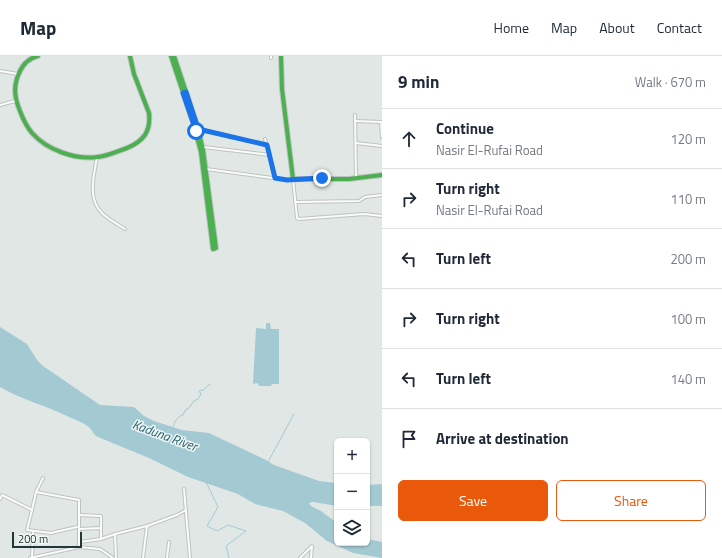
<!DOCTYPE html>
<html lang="en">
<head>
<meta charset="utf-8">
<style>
	body { margin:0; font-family:"Titillium Web",sans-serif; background:#f2f2f3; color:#1f2937 }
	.controls { position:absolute; right:12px; bottom:12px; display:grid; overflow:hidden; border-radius:6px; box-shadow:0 1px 3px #0004 }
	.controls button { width:36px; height:36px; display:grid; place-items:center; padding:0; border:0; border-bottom:1px solid #e0e1e3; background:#fff; color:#1f2937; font:20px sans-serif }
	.scale { position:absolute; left:12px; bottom:10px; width:70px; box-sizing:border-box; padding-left:4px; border:2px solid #213834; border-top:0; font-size:11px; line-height:14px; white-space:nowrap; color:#213834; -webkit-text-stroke:3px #eff6f3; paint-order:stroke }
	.stop { position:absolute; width:12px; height:12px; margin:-9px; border:3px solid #1a73e8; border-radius:50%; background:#fff }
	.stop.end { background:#1a73e8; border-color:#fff; box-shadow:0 1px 4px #0008 }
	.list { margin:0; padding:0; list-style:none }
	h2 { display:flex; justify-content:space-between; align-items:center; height:52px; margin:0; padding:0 16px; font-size:17px }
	h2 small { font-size:13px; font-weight:400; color:#747a83 }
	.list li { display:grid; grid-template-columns:26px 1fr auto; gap:12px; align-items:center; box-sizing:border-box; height:60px; padding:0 16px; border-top:1px solid #e0e1e3 }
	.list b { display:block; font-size:15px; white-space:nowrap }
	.list p { margin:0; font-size:13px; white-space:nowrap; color:#747a83 }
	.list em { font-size:13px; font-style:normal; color:#747a83 }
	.actions { display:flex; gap:8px; padding:12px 16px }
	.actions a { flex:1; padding:9px 0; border:1px solid #ea580c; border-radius:6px; text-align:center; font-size:14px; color:#ea580c }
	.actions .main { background:#ea580c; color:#fff }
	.icon { flex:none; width:22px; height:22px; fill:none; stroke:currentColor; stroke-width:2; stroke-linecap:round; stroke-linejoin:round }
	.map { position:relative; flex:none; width:382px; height:502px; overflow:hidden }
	header { display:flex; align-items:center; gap:24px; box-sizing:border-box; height:56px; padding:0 20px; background:#fff; border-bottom:1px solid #e0e1e3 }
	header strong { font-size:19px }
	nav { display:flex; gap:22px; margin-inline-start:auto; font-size:14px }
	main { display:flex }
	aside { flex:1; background:#fff }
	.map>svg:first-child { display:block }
	.water { fill:#a3cad3 }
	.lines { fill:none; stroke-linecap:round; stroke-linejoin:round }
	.stream { stroke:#a3cad3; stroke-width:1 }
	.street-casing { stroke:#bec3c1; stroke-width:4 }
	.fast-casing { stroke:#bec4c2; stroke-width:6 }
	.street { stroke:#fafbfb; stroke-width:2 }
	.fast { stroke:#4caf50; stroke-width:4 }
	.route { stroke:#1a73e8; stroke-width:5 }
	.labels { text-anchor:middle; stroke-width:3; stroke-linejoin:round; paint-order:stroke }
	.water-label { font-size:13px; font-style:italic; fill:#1f5d70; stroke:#eff6f3 }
</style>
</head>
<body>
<header>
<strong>Map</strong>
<nav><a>Home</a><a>Map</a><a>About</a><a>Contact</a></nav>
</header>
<main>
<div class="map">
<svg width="382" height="502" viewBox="0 0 382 502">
	<rect width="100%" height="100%" fill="#e1e7e4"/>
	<g class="water">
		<path d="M266,267H270L271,273H279V328H272L271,330H260L257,327L253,328L256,272L266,273Z"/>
		<path d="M0,271L27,288L37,304L43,310L100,349L134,351L144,360L154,365L182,374L209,377L264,403L274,409L319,425L337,427V450L313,446L309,447L311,450L321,455L337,467V487H367V483L382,486V502L353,497L327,485L305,467L283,455L255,448L238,438L188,421L149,402L98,381C93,378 93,376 90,372C86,368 76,364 71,362C48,350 22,344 0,331Z"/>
		<path d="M382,428V450H367V429Z"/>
	</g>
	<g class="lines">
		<g class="stream">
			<path d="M173,371C175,366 176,361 183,359L186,353H188L194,345L198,343L201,338L199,335L203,334L210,328L208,330"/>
			<path d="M268,406L294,358"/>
			<path d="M206,426L218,451L207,470L217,475L228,469L246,475L226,490L229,502"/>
		</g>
		<defs>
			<g id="street">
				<path d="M271,0V2"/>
				<path d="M0,15L18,18"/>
				<path d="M0,49L15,45"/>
				<path d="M355,59L356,123"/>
				<path d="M355,65L382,66"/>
				<path d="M381,66L382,81"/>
				<path d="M198,73L267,89"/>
				<path d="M265,83L275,122"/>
				<path d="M356,87L382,90"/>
				<path d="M203,91L270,99"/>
				<path d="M97,101C94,120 87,142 102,157C108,163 117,168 125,173"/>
				<path d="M206,113L287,124L293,123L297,162L299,163L364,158L382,160"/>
				<path d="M296,146L359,145L365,141L382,139"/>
				<path d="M184,433L190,502"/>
				<path d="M36,436L79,444"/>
				<path d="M0,443L2,439L32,454L36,436L43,422"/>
				<path d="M79,446V491"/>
				<path d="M32,454L27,474L51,477L77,471"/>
				<path d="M79,459L101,460V483"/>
				<path d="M79,473L101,472"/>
				<path d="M115,478L116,502"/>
				<path d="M80,486L101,483L115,478L147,470L177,459L186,454"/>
				<path d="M32,501L33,475"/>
				<path d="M30,502L79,491L100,493L113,502"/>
				<path d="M143,502L147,470"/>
				<path d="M167,502L169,486"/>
				<path d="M300,502L312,490L311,502"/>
			</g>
			<g id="fast">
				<path d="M38,0C29,2 24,7 20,15C13,29 14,41 20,55C23,63 26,70 32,77C47,94 75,104 98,101C108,100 118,95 127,92C144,85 151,75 149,57L134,18L130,0"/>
				<path d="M171,0L193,66L201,96L213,193L216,192L203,94L197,69L174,0"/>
				<path d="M281,0L282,33L293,123H349L382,119"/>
			</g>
		</defs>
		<use href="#street" class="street-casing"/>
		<use href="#fast" class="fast-casing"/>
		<use href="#street" class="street"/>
		<use href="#fast" class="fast"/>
	</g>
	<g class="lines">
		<path class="route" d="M196,75L183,37L186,36L198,73L267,89L275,122L287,124L322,122"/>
	</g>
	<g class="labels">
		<g class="water-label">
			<text transform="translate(165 379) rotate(20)" y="5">Kaduna River</text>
		</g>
	</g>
</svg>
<div class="controls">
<button>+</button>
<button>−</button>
<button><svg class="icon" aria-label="layers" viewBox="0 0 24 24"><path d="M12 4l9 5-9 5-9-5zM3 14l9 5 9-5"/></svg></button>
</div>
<div class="scale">200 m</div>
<div class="stop" style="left:196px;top:75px"></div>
<div class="stop end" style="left:322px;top:122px"></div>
</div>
<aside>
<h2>9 min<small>Walk · 670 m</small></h2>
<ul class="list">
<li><svg class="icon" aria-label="ahead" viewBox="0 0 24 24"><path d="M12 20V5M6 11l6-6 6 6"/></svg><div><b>Continue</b><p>Nasir El-Rufai Road</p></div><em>120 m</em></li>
<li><svg class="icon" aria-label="right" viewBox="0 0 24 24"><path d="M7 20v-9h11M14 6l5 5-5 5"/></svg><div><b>Turn right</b><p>Nasir El-Rufai Road</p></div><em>110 m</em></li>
<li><svg class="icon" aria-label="left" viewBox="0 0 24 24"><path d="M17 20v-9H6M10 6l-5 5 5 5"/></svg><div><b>Turn left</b></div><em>200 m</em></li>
<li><svg class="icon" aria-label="right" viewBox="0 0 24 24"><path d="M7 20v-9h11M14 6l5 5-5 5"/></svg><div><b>Turn right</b></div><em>100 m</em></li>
<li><svg class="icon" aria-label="left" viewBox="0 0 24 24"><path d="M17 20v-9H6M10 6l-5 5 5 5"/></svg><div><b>Turn left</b></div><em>140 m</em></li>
<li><svg class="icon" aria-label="arrive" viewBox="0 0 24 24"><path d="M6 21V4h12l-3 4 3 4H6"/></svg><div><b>Arrive at destination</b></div></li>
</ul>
<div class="actions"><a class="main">Save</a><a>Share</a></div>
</aside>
</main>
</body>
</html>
